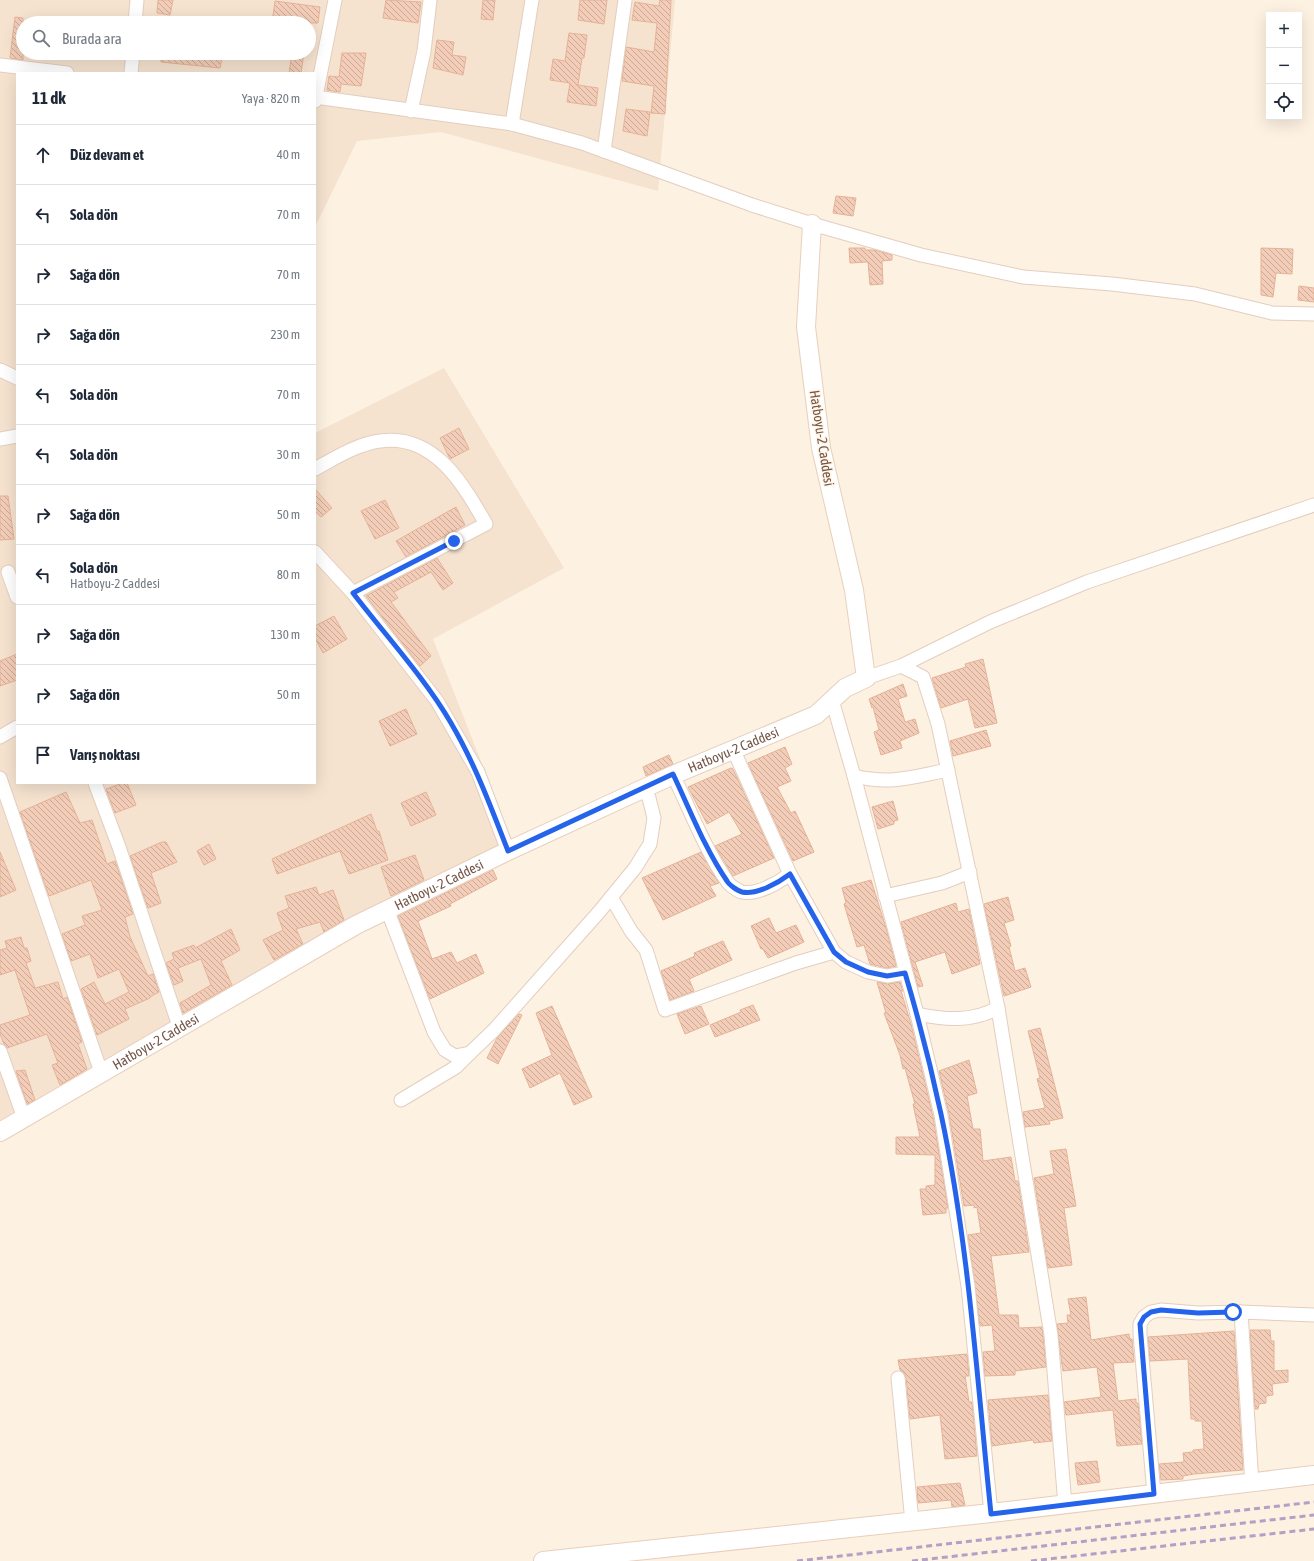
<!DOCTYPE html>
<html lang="tr">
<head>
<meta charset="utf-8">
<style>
	body { margin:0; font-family:"Asap Condensed",sans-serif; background:#f6f6f7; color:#1f2937 }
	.controls { position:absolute; right:12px; top:12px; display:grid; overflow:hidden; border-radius:0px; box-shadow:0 4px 16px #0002 }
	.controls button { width:36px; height:36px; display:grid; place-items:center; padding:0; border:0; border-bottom:1px solid #e0e1e3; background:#fff; color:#1f2937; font:20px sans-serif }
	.stop { position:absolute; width:12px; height:12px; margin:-9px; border:3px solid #2563eb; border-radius:50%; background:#fff }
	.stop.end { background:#2563eb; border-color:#fff; box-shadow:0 1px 4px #0008 }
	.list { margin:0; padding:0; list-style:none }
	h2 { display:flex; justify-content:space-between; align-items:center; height:52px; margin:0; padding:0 16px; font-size:17px }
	h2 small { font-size:13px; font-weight:400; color:#747a83 }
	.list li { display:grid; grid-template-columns:26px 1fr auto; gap:12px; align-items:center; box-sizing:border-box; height:60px; padding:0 16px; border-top:1px solid #e0e1e3 }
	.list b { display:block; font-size:15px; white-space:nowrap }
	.list p { margin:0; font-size:13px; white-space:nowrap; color:#747a83 }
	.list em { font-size:13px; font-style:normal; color:#747a83 }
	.icon { flex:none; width:22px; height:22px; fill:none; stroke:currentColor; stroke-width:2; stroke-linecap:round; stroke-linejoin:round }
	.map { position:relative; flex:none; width:1314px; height:1561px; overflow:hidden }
	.search { position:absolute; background:#fff; box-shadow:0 4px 16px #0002; left:16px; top:16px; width:300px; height:44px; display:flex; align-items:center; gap:10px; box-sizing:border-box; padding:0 14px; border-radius:22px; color:#747a83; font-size:15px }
	.panel { position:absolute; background:#fff; box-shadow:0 4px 16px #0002; left:16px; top:72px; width:300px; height:712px; border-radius:0px }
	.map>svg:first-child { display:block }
	.residential { fill:#f5e2cf; fill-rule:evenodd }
	.building { fill:url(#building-back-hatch); stroke:#e6b297 }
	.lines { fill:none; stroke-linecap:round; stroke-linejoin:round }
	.street-casing { stroke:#e3cebf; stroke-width:15 }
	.secondary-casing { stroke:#e8cfbc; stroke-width:20 }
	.street { stroke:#fff; stroke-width:13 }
	.secondary { stroke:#fff; stroke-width:18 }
	.rail { stroke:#b3a0c6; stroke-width:3; stroke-dasharray:6 4; stroke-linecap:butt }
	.route { stroke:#2563eb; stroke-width:5 }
	.labels { text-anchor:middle; stroke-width:3; stroke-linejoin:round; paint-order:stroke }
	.street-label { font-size:14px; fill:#745547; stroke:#fff5e8 }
</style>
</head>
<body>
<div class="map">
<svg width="1314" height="1561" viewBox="0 0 1314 1561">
	<defs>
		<pattern id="building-back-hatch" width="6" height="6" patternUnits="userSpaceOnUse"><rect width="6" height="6" fill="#f3cdb8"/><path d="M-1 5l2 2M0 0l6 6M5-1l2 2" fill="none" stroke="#c9a997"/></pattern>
	</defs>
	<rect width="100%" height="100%" fill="#fdf1e1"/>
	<path class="residential" d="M0,0H675L658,191L441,132L357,141L315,227V73H17V783H315V433L444,368L564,568L433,639L517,853L365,928L0,1137ZM23,23H309V53H23Z"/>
	<g class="building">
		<path d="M158,0H173L170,15L157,13Z"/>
		<path d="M386,0L421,2L418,23L383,18Z"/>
		<path d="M483,0H495L493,20L481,19Z"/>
		<path d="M580,0H607L604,24L578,20Z"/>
		<path d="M660,0H671L665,114L651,113L654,86L622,81L626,47L654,52L657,23L632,20L635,2L659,6Z"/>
		<path d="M275,1L320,7L318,23H272Z"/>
		<path d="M15,17L23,18V60L10,58Z"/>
		<path d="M569,33L587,35L584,58H582L578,85L598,88L596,106L567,102L570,83L550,80L553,59L565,61Z"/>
		<path d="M437,40L454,42L452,55L466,57L463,75L433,68Z"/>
		<path d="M161,53H223L220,68L161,62Z"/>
		<path d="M292,53H304L301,73H289Z"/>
		<path d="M342,53H366L361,86L341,84L340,92L327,90L329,76L339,77Z"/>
		<path d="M626,109L650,112L647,136L623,131Z"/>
		<path d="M836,196L856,198L853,216L833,213Z"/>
		<path d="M849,248H865V250H875L892,255V260L882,261L883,284L870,285L868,262L850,263Z"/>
		<path d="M1261,248L1293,249L1292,274L1276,273L1273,297L1261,295Z"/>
		<path d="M1299,286L1314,288V302L1298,300Z"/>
		<path d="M459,428L469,449L450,459L440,438Z"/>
		<path d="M315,489L332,508L321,517L315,511Z"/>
		<path d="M0,496H8L14,539L0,540Z"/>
		<path d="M385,500L399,528L375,539L361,511Z"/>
		<path d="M456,507L465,525L406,557L396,541Z"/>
		<path d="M437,558L453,583L443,590L431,572L394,592L398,598L391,602L431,656L420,666L366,596Z"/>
		<path d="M334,616L347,639L323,653L315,638V626Z"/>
		<path d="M17,654V680L0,686V661Z"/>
		<path d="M983,659L997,723L975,728L968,699L941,708L932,678L966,667L965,664Z"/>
		<path d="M903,684L907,696L898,699L905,722L915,719L919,733L900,741L902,748L881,755L874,732L879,730L873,707L872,708L869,699Z"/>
		<path d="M406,709L417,734L390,746L379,721Z"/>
		<path d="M986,730L991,746L953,756L950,741Z"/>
		<path d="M785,747L792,764L785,768L791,781L777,787L791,813L795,811L814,852L793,861L748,763Z"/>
		<path d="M669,755L673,764L646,776L643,767Z"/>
		<path d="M731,768L733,769L774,858L733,876L715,846L742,834L729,812L707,824L688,787Z"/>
		<path d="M123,783H127L136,805L115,813L106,789Z"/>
		<path d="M66,792L80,823L92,820L107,864L115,861L133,914L125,917L130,937L148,976L153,974L159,992L150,997V998L125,1009L129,1019L97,1035L81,989L94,982L105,1004L129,992L119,969L98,978L90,954L71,961L62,934L85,925L82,916L102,910L91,880L49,896L20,812Z"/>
		<path d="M426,792L436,815L411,826L401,803Z"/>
		<path d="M893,801L898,820L894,821V824L878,829L872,807Z"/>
		<path d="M371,814L377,831H379L388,860L349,874L340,851L277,874L272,859Z"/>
		<path d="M162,842H166L177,862L151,873L161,903L148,908L130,856Z"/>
		<path d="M209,844L216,859L204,865L197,851Z"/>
		<path d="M0,852L16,890L0,897Z"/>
		<path d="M701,852L719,883L710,886L716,896L663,920L642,878Z"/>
		<path d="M415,855L424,880L391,896L381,867Z"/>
		<path d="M493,870L497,879L450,904L451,906L418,921L432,959L451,952L457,963L476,954L484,973L430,999L398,916Z"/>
		<path d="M871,880L886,928L896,966L887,968L870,964L864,945L857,947L844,904L846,903L842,888Z"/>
		<path d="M316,887L319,895L333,890L344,920L324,932L320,922L296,929L303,944L274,960L263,940L283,930L277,913L289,908L285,896Z"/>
		<path d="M1008,897L1014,920L1004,923L1011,946L1009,947L1015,971L1025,968L1031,987L1004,996L984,904Z"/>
		<path d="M956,903L958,912L969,909L980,964L952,974L945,952L915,962L923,986L918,987L901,922Z"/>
		<path d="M769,918L776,933L796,925L804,942L768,958L763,949H761L751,926Z"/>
		<path d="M231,929L240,950L221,961L232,985L183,1013L180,1003L211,985L201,959L178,968L183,981L174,985L166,963L174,959L172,953L194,945L195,948Z"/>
		<path d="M21,937L24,948H27L31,961L26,963L35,988L58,982L63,999L67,997L82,1042L78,1044L87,1069L60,1085L52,1065L58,1063L47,1034L7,1048L4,1044L0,1034V1025L30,1015L15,970L0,975V950L7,948L5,941Z"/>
		<path d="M723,941L732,960L689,979L694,991L670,1000L661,971L695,956L694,953Z"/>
		<path d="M877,982L888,984L900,982L903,991H901L911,1024L933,1117L948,1208H946V1213L923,1215L920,1189H926V1186L935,1185V1155L896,1154V1137H920L913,1104H915L905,1068L903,1069L900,1055L884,1013H886Z"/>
		<path d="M753,1005L760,1020L715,1037L710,1025L741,1012L740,1010Z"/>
		<path d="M552,1006L592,1097L574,1105L560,1073L530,1088L522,1069L552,1055L536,1013Z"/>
		<path d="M701,1006L709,1024L685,1034L677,1014Z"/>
		<path d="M519,1014L522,1015L498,1064L487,1058L497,1038Z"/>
		<path d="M1040,1028L1063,1118L1049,1121L1050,1124L1025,1127L1023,1112L1045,1108L1037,1079L1040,1078L1028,1031Z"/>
		<path d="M969,1060L977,1093L967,1096L973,1129H980L983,1161L1011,1157L1015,1181H1018L1029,1252L991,1256L999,1315H1018L1019,1328L1042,1327L1043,1336L1046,1367L1015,1371V1375L985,1376L983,1352L995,1351L992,1325L980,1326L968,1235L981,1233L977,1207L974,1208V1205L964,1206L949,1114L939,1071Z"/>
		<path d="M25,1070L35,1100L27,1104L16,1071Z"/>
		<path d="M1066,1149L1076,1206L1064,1208L1072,1265L1048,1268L1034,1178L1054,1174L1050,1151Z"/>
		<path d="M1086,1297L1091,1340L1129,1334L1130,1339H1132L1134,1362L1113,1363L1118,1401L1136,1399V1403H1138L1142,1444L1117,1446L1113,1410L1066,1415L1064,1402L1101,1397L1097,1367L1063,1371L1062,1365L1057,1324L1068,1323L1067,1315H1071L1068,1299Z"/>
		<path d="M1250,1330H1270L1271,1341H1274V1371L1288,1370V1382L1272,1384L1273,1395L1266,1396V1403L1259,1404L1258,1409H1255Z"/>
		<path d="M1234,1331L1243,1470L1194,1474L1183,1476V1479L1161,1480L1159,1464L1184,1462L1183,1453L1193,1452V1450L1204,1449L1202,1421H1195V1419H1191L1188,1359L1150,1361L1148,1337Z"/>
		<path d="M967,1354L969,1376H965L969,1402H972L977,1456L945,1459L940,1415L910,1419L906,1377L904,1373L900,1370L898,1360Z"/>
		<path d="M1048,1395L1052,1441L1034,1443L1033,1440L992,1446L988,1400Z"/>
		<path d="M1097,1461L1100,1482L1078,1485L1075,1463Z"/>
		<path d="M960,1483L965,1505L952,1507L951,1500L918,1503L917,1487Z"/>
	</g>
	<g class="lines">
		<defs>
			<g id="street">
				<path d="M135,23L137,0"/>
				<path d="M0,65L67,73"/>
				<path d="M131,73L133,53"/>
				<path d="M315,97L512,124L582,143L752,205L812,224L921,255L1023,277L1112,284L1195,294L1272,313L1314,314"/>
				<path d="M315,101L335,0"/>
				<path d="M411,111L424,51L430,0"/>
				<path d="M512,124L532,0"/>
				<path d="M604,151L625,0"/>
				<path d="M0,370L17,378"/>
				<path d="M0,439L17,436"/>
				<path d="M315,469C335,458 357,444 380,441C434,433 463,484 486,524L353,593"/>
				<path d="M315,552L353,593L437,701L478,772L508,851"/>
				<path d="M8,572L17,597"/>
				<path d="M901,666L923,677L938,724L998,1008L1051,1335L1065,1505"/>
				<path d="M866,678L901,666L990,622L1087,582L1314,505"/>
				<path d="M832,700L854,776L917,1014L941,1115L968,1286L991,1513"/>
				<path d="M0,737L17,727"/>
				<path d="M733,749L790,874"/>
				<path d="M673,775C690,809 705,850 727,881C729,885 738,891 742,892C757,895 778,883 790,874L834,952L846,962L868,972L887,976L905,973"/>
				<path d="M854,776C891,785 912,777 948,770"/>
				<path d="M0,778L101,1072"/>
				<path d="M95,783L119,847L179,1026"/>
				<path d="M885,896L942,883L970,872"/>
				<path d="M611,897L631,931L646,950L665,1010L796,963L834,952"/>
				<path d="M387,909L434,1032L445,1050L455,1056L470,1053L494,1030L599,912L635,868L650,844L654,818L649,798L644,789"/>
				<path d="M917,1014C946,1020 972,1022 998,1008"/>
				<path d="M0,1051L24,1118"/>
				<path d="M401,1100L456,1067L470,1053"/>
				<path d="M1241,1312L1252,1484"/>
				<path d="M898,1378L912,1522"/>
				<path d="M1154,1494L1140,1334V1324L1144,1317L1151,1312L1161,1310L1198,1313L1241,1312L1314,1315"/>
			</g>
			<g id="secondary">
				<path id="s1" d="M0,1132L356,925L508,851L673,775L816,715L845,688L866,678L854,590L821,448L806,327L812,224"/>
				<path d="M543,1561L991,1513L1314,1475"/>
			</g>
		</defs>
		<use href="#street" class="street-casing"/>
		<use href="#secondary" class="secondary-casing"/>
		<use href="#street" class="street"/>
		<use href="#secondary" class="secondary"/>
		<g class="rail">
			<path d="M797,1561L1314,1502"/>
			<path d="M912,1561L1314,1515"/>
			<path d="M1031,1561L1314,1529"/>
		</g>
	</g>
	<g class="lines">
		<path class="route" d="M454,541L353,593C386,636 424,677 451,723C475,764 491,807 508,851L673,774C690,810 705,849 727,881C729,885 738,891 742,892C757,895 778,883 790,874L834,952L846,962L868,972L887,976L905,973C919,1020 931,1067 941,1114C969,1245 977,1380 991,1514L1154,1494L1140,1324L1144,1317L1151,1312L1161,1310L1198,1313L1233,1312"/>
	</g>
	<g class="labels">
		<g class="street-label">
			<text transform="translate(822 438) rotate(81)" y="5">Hatboyu-2 Caddesi</text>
			<text dy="5" stroke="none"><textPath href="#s1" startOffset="828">Hatboyu-2 Caddesi</textPath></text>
			<text dy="5" stroke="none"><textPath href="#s1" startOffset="504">Hatboyu-2 Caddesi</textPath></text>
			<text dy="5" stroke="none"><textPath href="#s1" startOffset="180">Hatboyu-2 Caddesi</textPath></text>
		</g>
	</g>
</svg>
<div class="controls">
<button>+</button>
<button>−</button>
<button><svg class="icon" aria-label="locate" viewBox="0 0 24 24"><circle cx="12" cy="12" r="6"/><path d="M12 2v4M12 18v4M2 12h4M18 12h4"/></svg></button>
</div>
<div class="stop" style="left:1233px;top:1312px"></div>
<div class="stop end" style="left:454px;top:541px"></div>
<div class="search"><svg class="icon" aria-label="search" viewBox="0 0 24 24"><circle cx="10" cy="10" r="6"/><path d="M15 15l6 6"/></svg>Burada ara</div>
<section class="panel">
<h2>11 dk<small>Yaya · 820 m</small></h2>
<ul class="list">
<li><svg class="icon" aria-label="ahead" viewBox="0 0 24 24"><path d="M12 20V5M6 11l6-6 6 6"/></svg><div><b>Düz devam et</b></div><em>40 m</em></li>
<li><svg class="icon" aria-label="left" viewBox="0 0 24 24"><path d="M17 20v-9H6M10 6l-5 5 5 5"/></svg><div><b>Sola dön</b></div><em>70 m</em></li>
<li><svg class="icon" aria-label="right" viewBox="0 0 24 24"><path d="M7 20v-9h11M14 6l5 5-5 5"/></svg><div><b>Sağa dön</b></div><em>70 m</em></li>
<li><svg class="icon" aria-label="right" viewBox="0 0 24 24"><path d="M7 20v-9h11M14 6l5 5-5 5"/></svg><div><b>Sağa dön</b></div><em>230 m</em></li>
<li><svg class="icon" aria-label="left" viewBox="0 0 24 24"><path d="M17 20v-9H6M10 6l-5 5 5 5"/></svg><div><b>Sola dön</b></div><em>70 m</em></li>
<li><svg class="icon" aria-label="left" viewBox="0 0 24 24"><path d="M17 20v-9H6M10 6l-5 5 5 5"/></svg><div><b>Sola dön</b></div><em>30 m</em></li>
<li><svg class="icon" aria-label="right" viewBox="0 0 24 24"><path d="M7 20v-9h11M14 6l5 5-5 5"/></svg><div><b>Sağa dön</b></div><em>50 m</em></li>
<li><svg class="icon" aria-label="left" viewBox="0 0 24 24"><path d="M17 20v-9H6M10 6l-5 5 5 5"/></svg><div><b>Sola dön</b><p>Hatboyu-2 Caddesi</p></div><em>80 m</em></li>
<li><svg class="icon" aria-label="right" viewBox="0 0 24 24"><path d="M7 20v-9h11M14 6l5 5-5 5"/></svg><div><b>Sağa dön</b></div><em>130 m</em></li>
<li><svg class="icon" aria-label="right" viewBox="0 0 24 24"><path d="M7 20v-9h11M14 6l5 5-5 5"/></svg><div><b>Sağa dön</b></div><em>50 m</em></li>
<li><svg class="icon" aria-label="arrive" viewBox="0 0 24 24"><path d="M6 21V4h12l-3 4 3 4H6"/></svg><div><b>Varış noktası</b></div></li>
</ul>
</section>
</div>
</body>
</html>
